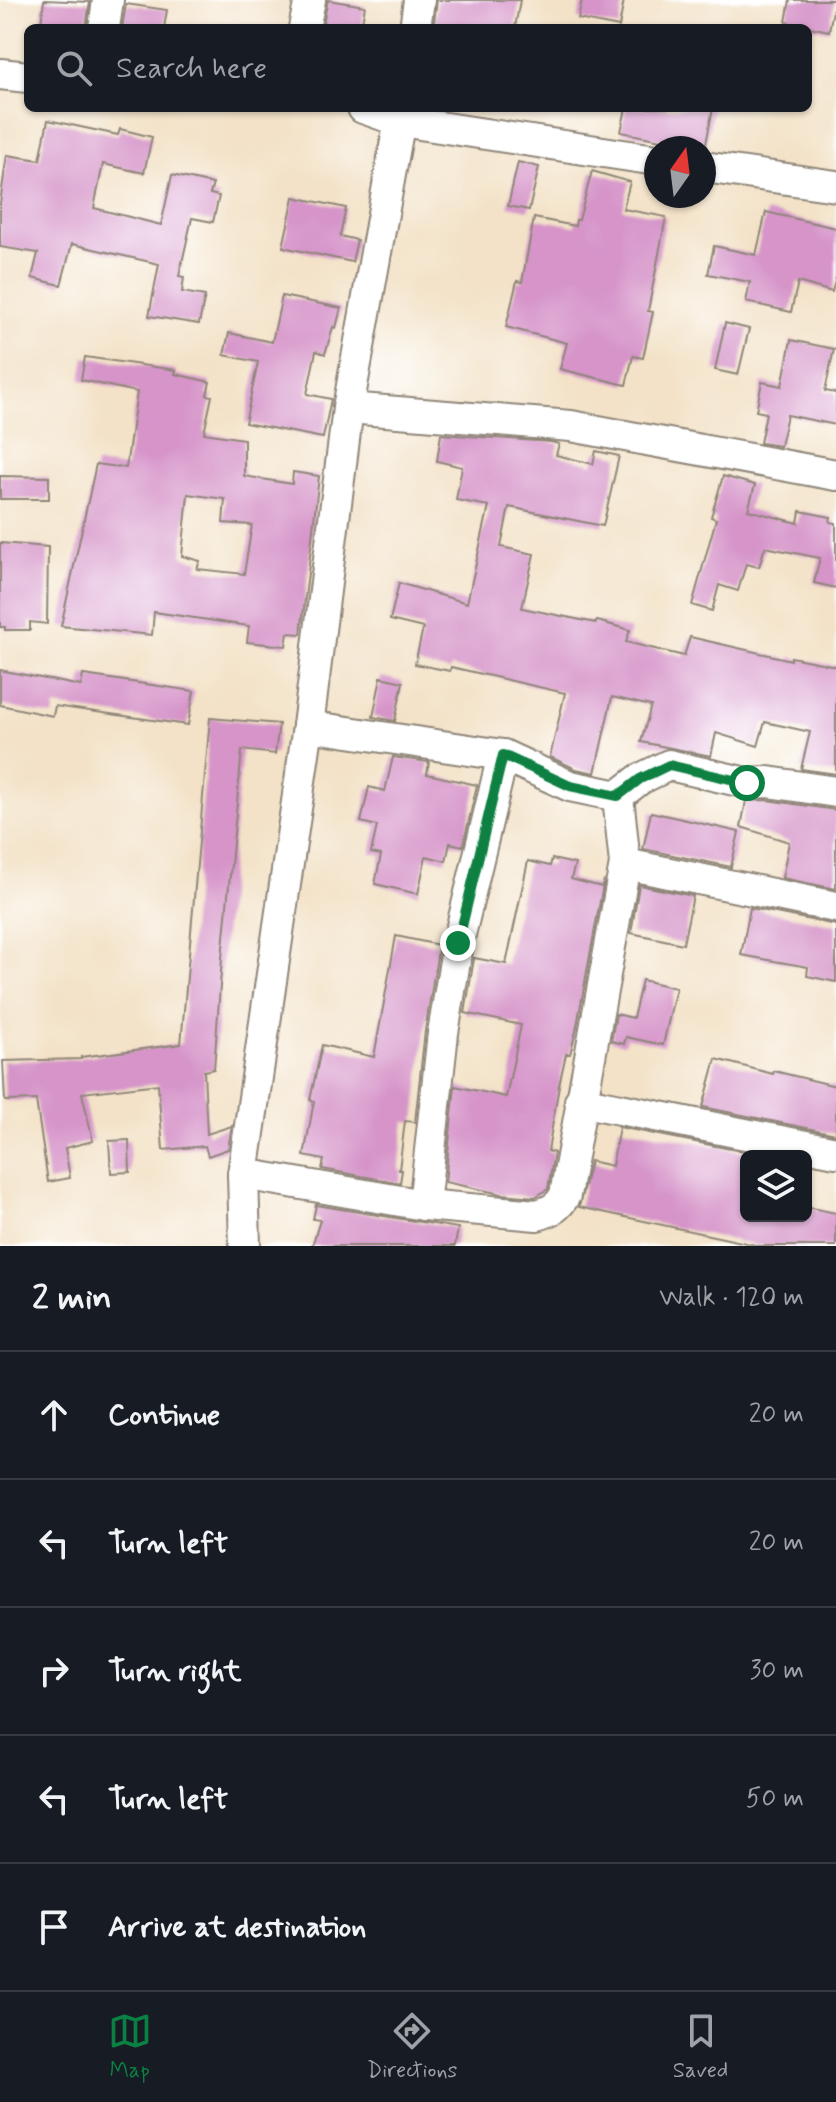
<!DOCTYPE html>
<html lang="en">
<head>
<meta charset="utf-8">
<style>
	body { margin:0; font-family:Mynerve,sans-serif; background:#242831; color:#f1f3f6 }
	.controls { position:absolute; right:24px; bottom:24px; display:grid; overflow:hidden; border-radius:12px; box-shadow:0 2px 6px #0004 }
	.controls button { width:72px; height:72px; display:grid; place-items:center; padding:0; border:0; border-bottom:2px solid #363941; background:#171b24; color:#f1f3f6; font:40px sans-serif }
	.compass { position:absolute; left:644px; top:136px; width:72px; height:72px; border-radius:50%; background:#171b24; box-shadow:0 2px 6px #0004; rotate:14deg }
	.stop { position:absolute; width:24px; height:24px; margin:-18px; border:6px solid #0b8043; border-radius:50%; background:#fff }
	.stop.end { background:#0b8043; border-color:#fff; box-shadow:0 2px 8px #0008 }
	.list { margin:0; padding:0; list-style:none }
	h2 { display:flex; justify-content:space-between; align-items:center; height:104px; margin:0; padding:0 32px; font-size:34px }
	h2 small { font-size:26px; font-weight:400; color:#9ea1a6 }
	.list li { display:grid; grid-template-columns:52px 1fr auto; gap:24px; align-items:center; box-sizing:border-box; height:128px; padding:0 32px; border-top:2px solid #363941 }
	.list b { display:block; font-size:30px; white-space:nowrap }
	.list em { font-size:26px; font-style:normal; color:#9ea1a6 }
	.icon { flex:none; width:44px; height:44px; fill:none; stroke:currentColor; stroke-width:2; stroke-linecap:round; stroke-linejoin:round }
	.map { position:relative; flex:none; width:836px; height:1246px; overflow:hidden }
	.search { position:absolute; background:#171b24; box-shadow:0 2px 6px #0004; left:24px; right:24px; top:24px; height:88px; display:flex; align-items:center; gap:20px; box-sizing:border-box; padding:0 28px; border-radius:12px; color:#9ea1a6; font-size:30px }
	.sheet { height:744px; background:#171b24 }
	nav { display:flex; justify-content:space-around; align-items:center; box-sizing:border-box; height:112px; border-top:2px solid #363941; background:#171b24; font-size:22px; color:#9ea1a6 }
	nav a { display:grid; justify-items:center; gap:4px }
	nav .on { color:#0b8043 }
	.map>svg:first-child { display:block }
	.building { fill:#d694c9; fill-rule:evenodd }
	.lines { fill:none; stroke-linecap:round; stroke-linejoin:round }
	.minor-casing { stroke:#8f8679; stroke-width:34 }
	.minor { stroke:#fff; stroke-width:30 }
	.route { stroke:#0b8043; stroke-width:10 }
</style>
</head>
<body>
<div class="map">
<svg width="836" height="1246" viewBox="0 0 836 1246">
	<rect width="100%" height="100%" fill="#fff"/>
	<filter id="ink" filterUnits="userSpaceOnUse"><feTurbulence type="fractalNoise" baseFrequency=".0125" numOctaves="2"/><feDisplacementMap in="SourceGraphic" scale="16" xChannelSelector="R" yChannelSelector="G"/><feConvolveMatrix kernelMatrix="1 2 1 2 8 2 1 2 1" color-interpolation-filters="sRGB"/></filter>
	<filter id="wash" filterUnits="userSpaceOnUse"><feTurbulence type="fractalNoise" baseFrequency=".006" numOctaves="4" result="noise"/><feDisplacementMap in="SourceGraphic" scale="32" xChannelSelector="R" yChannelSelector="G"/><feGaussianBlur stdDeviation="1.8" result="paint"/><feColorMatrix in="noise" values="0 0 0 0 0 0 0 0 0 0 0 0 0 0 0 0 0 1.4 0 .05"/><feComposite in="paint" operator="in"/></filter>
	<g filter="url(#wash)">
		<rect width="100%" height="100%" fill="#f3e2c7"/>
		<g id="blocks">
			<g class="building">
				<path d="M44,0L90,2L86,28L41,23Z"/>
				<path d="M328,0L365,6L361,28H322Z"/>
				<path d="M437,0H520L515,28H433Z"/>
				<path d="M582,0H624L619,27L578,19Z"/>
				<path d="M790,0H835L829,31L786,22Z"/>
				<path d="M126,4L167,10L164,28H122Z"/>
				<path d="M626,108H713L705,149L621,132Z"/>
				<path d="M48,120L118,135L120,129L152,137L144,173L103,164L94,208L161,225L172,175L213,184L210,194L219,196L213,222L192,218L179,276L184,277L182,292L205,296L199,324L149,316L159,264L72,244L61,285L32,278L38,253L0,247V203L7,155L40,160Z"/>
				<path d="M518,162L539,167L529,210L508,206Z"/>
				<path d="M592,171L630,182L623,209L666,217L648,311L653,312L643,358L633,356L626,385L560,369L567,343L506,327L517,281L522,282L534,218L575,226L576,220H579Z"/>
				<path d="M294,197L346,208L340,236L357,240L352,262L283,247Z"/>
				<path d="M766,212L836,228V277L832,292L798,282L791,312L746,302L750,282L708,274L714,246L756,255Z"/>
				<path d="M282,296L341,308L336,328L333,327L325,354L316,351L307,394L331,399L323,438L245,423L258,362L224,355L229,333L272,342Z"/>
				<path d="M725,323L749,329L738,375L715,370Z"/>
				<path d="M791,340L834,349L825,391L836,393V425L787,415L780,446L760,443L766,413L756,411L762,382L782,386Z"/>
				<path d="M85,357L176,370L175,374L210,382L207,395L212,396L204,433L244,439V476L292,484L293,472L319,476L301,634L288,633L286,646L247,642L249,626L154,612L152,635L61,626L96,464L126,468L137,392L81,380ZM188,494L225,499L223,523L252,525L244,574L197,569L200,561L182,556Z"/>
				<path d="M441,434L551,442L559,444L556,455L593,464L596,451L619,456L603,526L509,507L501,547L534,554L522,608L596,623L597,621L630,630L626,642L684,656L690,637L791,660V657L836,666V774L801,769L810,732L765,722L758,746L716,733L711,756L641,742L651,706L612,697L595,773L576,769L550,757L565,693L451,667L450,671L415,664L423,628L390,620L399,583L467,603L489,506L456,500L462,467L437,461Z"/>
				<path d="M0,476L49,477V499H0Z"/>
				<path d="M723,476L755,485L748,510L798,523L800,511L831,517L830,522L836,523V588L814,583L820,558L765,547L759,567L746,564L738,591L719,585L712,611L692,605L716,519L711,517Z"/>
				<path d="M0,543L48,547L47,624L30,622V630H5V627H0Z"/>
				<path d="M0,670L81,686L83,675L194,691L188,725L55,706L53,716L0,705Z"/>
				<path d="M381,677L403,682L395,721L373,717Z"/>
				<path d="M210,718L279,724L275,754L242,750L222,958L214,1069L204,1071L207,1134L232,1126L228,1149L208,1156L205,1146L163,1150L158,1084L82,1093L93,1141L65,1148L70,1178L48,1182L36,1100L5,1101L3,1061L81,1059V1057L181,1044Z"/>
				<path d="M393,757L429,762L427,774L477,785L463,846L450,843L446,861L426,856L418,894L375,884L381,855L371,853L377,826L361,822L369,787L385,791Z"/>
				<path d="M767,800L836,810V889L782,878L789,842L741,827L746,801Z"/>
				<path d="M651,812L739,832L731,867L643,849Z"/>
				<path d="M552,859L575,864L571,879L602,887L604,880L576,1031L570,1054H566L559,1085L548,1151L554,1153L548,1189L535,1197L501,1194L445,1182L455,1086L506,1097L521,1025L465,1013L474,958L506,964L528,861L550,866Z"/>
				<path d="M639,885L693,896L683,944L631,933Z"/>
				<path d="M750,908L836,925V982L807,976L808,967L741,955Z"/>
				<path d="M396,936L439,945L425,1031L415,1122L405,1121L399,1170H402L400,1183L322,1169L324,1160L304,1156L314,1101L310,1100L322,1045L374,1057Z"/>
				<path d="M642,980L676,988L663,1045L626,1037L624,1044L611,1041L616,1014L633,1018Z"/>
				<path d="M716,1059L773,1074L774,1071L836,1086V1134L703,1107Z"/>
				<path d="M619,1127L751,1153V1156H746V1216H806V1207L836,1213V1246H760L579,1207L590,1161L612,1166Z"/>
				<path d="M129,1140L130,1172L111,1173L109,1141Z"/>
				<path d="M316,1205L458,1228L455,1246H312L320,1220L313,1219Z"/>
			</g>
		</g>
	</g>
	<g filter="url(#ink)">
		<use href="#blocks" fill-opacity="0" stroke="#8f8679" stroke-width="2"/>
		<g class="lines">
			<defs>
				<g id="minor">
					<path d="M104,28L108,0"/>
					<path d="M304,28L310,0"/>
					<path d="M415,28L419,0"/>
					<path d="M0,74L28,77"/>
					<path d="M363,108L400,121L656,160"/>
					<path d="M704,167L836,186"/>
					<path d="M348,408L571,426L836,475"/>
					<path d="M308,726L503,755L570,786L618,796L640,779L669,765L747,783L768,782L836,792"/>
					<path d="M625,864L836,907"/>
					<path d="M580,1101L836,1152"/>
					<path d="M243,1174L424,1205L443,1033L458,943L503,755"/>
					<path d="M424,1205L537,1215C551,1211 558,1208 565,1195L625,864L618,796"/>
					<path d="M245,1246L243,1174L308,726L348,408L402,108"/>
				</g>
			</defs>
			<use href="#minor" class="minor-casing"/>
			<use href="#minor" class="minor"/>
		</g>
	</g>
	<g class="lines" filter="url(#ink)">
		<path class="route" d="M458,943L503,755L570,786L618,796L640,779L669,765L747,783"/>
	</g>
</svg>
<div class="controls">
<button><svg class="icon" aria-label="layers" viewBox="0 0 24 24"><path d="M12 4l9 5-9 5-9-5zM3 14l9 5 9-5"/></svg></button>
</div>
<svg class="compass" viewBox="-18 -18 36 36"><path d="M0-13l5 13h-10z" fill="#e53935"/><path d="M0 13l5-13h-10z" fill="#9ea1a6"/></svg>
<div class="stop" style="left:747px;top:783px"></div>
<div class="stop end" style="left:458px;top:943px"></div>
<div class="search"><svg class="icon" aria-label="search" viewBox="0 0 24 24"><circle cx="10" cy="10" r="6"/><path d="M15 15l6 6"/></svg>Search here</div>
</div>
<section class="sheet">
<h2>2 min<small>Walk · 120 m</small></h2>
<ul class="list">
<li><svg class="icon" aria-label="ahead" viewBox="0 0 24 24"><path d="M12 20V5M6 11l6-6 6 6"/></svg><div><b>Continue</b></div><em>20 m</em></li>
<li><svg class="icon" aria-label="left" viewBox="0 0 24 24"><path d="M17 20v-9H6M10 6l-5 5 5 5"/></svg><div><b>Turn left</b></div><em>20 m</em></li>
<li><svg class="icon" aria-label="right" viewBox="0 0 24 24"><path d="M7 20v-9h11M14 6l5 5-5 5"/></svg><div><b>Turn right</b></div><em>30 m</em></li>
<li><svg class="icon" aria-label="left" viewBox="0 0 24 24"><path d="M17 20v-9H6M10 6l-5 5 5 5"/></svg><div><b>Turn left</b></div><em>50 m</em></li>
<li><svg class="icon" aria-label="arrive" viewBox="0 0 24 24"><path d="M6 21V4h12l-3 4 3 4H6"/></svg><div><b>Arrive at destination</b></div></li>
</ul>
</section>
<nav>
<a class="on"><svg class="icon" aria-label="map" viewBox="0 0 24 24"><path d="M3 6l6-2 6 2 6-2v14l-6 2-6-2-6 2zM9 4v14M15 6v14"/></svg>Map</a>
<a><svg class="icon" aria-label="directions" viewBox="0 0 24 24"><path d="M12 3l9 9-9 9-9-9zM9 14v-3h6M13 9l2 2-2 2"/></svg>Directions</a>
<a><svg class="icon" aria-label="saved" viewBox="0 0 24 24"><path d="M7 4h10v16l-5-4-5 4z"/></svg>Saved</a>
</nav>
</body>
</html>
